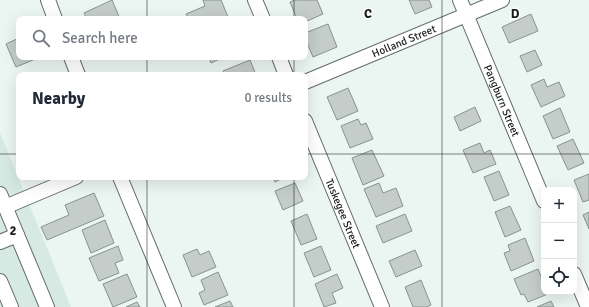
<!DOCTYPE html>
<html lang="en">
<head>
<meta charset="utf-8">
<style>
	body { margin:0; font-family:Signika,sans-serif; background:#f6f6f7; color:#1f2937 }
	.controls { position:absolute; right:12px; bottom:12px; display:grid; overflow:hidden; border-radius:8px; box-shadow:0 4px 16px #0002 }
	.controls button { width:36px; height:36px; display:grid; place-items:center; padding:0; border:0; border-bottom:1px solid #e0e1e3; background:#fff; color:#1f2937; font:20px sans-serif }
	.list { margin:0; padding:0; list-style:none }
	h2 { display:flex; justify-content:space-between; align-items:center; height:52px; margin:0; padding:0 16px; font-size:17px }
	h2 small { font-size:13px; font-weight:400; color:#747a83 }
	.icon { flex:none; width:22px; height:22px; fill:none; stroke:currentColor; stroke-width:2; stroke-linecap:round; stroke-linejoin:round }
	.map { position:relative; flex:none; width:589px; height:307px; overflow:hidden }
	.search { position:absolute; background:#fff; box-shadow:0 4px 16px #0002; left:16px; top:16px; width:292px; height:44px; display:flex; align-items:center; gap:10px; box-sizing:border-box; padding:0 14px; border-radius:8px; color:#747a83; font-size:15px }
	.panel { position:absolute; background:#fff; box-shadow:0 4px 16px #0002; left:16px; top:72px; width:292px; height:108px; border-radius:8px }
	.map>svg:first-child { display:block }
	.built { fill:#d6e9e3 }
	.building { fill:#c4cdca; stroke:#89928f }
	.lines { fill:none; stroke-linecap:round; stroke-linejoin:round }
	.minor-casing { stroke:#636b68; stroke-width:16 }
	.minor { stroke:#fff; stroke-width:14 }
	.grid { fill:none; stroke:#1b1e1d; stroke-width:1; stroke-opacity:0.55 }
	.labels { text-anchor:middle; stroke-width:3; stroke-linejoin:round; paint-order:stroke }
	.street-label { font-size:11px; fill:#1b1e1d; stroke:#fff }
	.grid-label { font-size:13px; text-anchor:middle; font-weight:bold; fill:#1b1e1d; stroke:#fff; stroke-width:3; stroke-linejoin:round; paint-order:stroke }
</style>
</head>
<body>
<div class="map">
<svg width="589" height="307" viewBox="0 0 589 307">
	<rect width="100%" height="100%" fill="#ebf5f2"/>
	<path class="built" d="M0,133L71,307H0Z"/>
	<g class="building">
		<path d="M112,0L120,19H87L84,13Z"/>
		<path d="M203,0H221L228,17L223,19H189L186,14L205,6Z"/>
		<path d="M295,0H317L323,14L305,22V19H297L290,2Z"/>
		<path d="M409,0H429L432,7L415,14Z"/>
		<path d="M531,14L538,31L509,43L502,27Z"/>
		<path d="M328,24L337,47L313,57L305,38V33Z"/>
		<path d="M19,38V57H40L16,67L6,44Z"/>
		<path d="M535,50L542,65L527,72L520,56Z"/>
		<path d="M209,57H224L211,63Z"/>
		<path d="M250,60L256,75H224L223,71Z"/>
		<path d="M544,79L547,87L559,82L565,96L541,107L531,85Z"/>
		<path d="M348,88L358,111L337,120L327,97Z"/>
		<path d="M475,107L481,121L460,131L454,117Z"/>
		<path d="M560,108L570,132L553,139L543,116Z"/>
		<path d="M358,119L361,125L366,123L373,139L350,148L341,126Z"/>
		<path d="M573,139L584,163L568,170L557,146Z"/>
		<path d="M480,143L484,153L490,150L496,164L473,173L463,150Z"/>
		<path d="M372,150L384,176L363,185L352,158Z"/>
		<path d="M499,171L509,195L494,201L484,177Z"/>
		<path d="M589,174V200L583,202L574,180Z"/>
		<path d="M273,177H285L275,182Z"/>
		<path d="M295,183L303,201L283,210L275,191Z"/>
		<path d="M379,183L383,193L396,188L403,206L376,217L364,189Z"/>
		<path d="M94,193L104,216L47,240L41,227L69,215L65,205Z"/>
		<path d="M510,206L521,230L505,237L495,212Z"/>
		<path d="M589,212V229L583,215Z"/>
		<path d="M307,214L317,239L301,245L291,221Z"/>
		<path d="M405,214L412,231L383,243L376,226Z"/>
		<path d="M105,220L114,243L91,253L82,230Z"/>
		<path d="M525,238L534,261L511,271L504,253L510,251L508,245Z"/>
		<path d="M118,246L123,260L115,263L119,273L99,281L89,258Z"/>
		<path d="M321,246L331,270L314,277L304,253Z"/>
		<path d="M197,249L200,255L209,251L216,267L192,277L183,255Z"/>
		<path d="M415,250L422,266L396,277L389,261Z"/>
		<path d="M538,269L544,284V292H548V294L528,302L524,294L521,295L514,279Z"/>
		<path d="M218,272L228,295L204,305L199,293L205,290L201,280Z"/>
		<path d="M127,274L137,297L113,307L103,284Z"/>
		<path d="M337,274L343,288L332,293L336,303L324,307L315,284Z"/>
		<path d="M421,280L431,305L426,307H413L405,287Z"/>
		<path d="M230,301L233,307H215Z"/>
		<path d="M551,301L554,307H537Z"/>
		<path d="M137,302L140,307H126Z"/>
	</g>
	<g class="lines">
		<defs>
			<g id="minor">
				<path d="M48,0L55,19"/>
				<path d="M255,0L263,19"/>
				<path id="s1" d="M460,0L544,201"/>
				<path d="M71,57L78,75"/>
				<path d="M279,57L286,75"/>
				<path id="s2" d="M305,82L502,0"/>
				<path id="s3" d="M305,121L382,307"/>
				<path d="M120,177L174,307"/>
				<path d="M0,194L47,307"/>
				<path d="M5,207L76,177"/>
				<path d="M0,242L17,235"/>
				<path d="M574,274L588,307"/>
				<path d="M0,281L11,307"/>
			</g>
		</defs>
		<use href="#minor" class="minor-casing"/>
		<use href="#minor" class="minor"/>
	</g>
	<path class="grid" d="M147,0V19M294,0V19M442,0V307M147,57V75M294,57V75M0,154H19M305,154H589M147,177V307M294,177V307"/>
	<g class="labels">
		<g class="street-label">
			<text dy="4" stroke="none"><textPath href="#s2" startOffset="107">Holland Street</textPath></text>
			<text dy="4" stroke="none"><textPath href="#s1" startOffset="109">Pangburn Street</textPath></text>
			<text dy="4" stroke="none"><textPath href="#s3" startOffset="100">Tuskegee Street</textPath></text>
		</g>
	</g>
	<g class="grid-label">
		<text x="368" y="18">C</text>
		<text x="515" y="18">D</text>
		<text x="13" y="235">2</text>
	</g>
</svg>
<div class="controls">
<button>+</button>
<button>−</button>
<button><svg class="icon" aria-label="locate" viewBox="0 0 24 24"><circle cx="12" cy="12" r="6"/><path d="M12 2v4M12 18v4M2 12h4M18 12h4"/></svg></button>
</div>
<div class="search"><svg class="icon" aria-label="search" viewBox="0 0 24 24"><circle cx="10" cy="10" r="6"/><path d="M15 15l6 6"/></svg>Search here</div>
<section class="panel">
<h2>Nearby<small>0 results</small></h2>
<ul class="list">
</ul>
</section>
</div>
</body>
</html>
